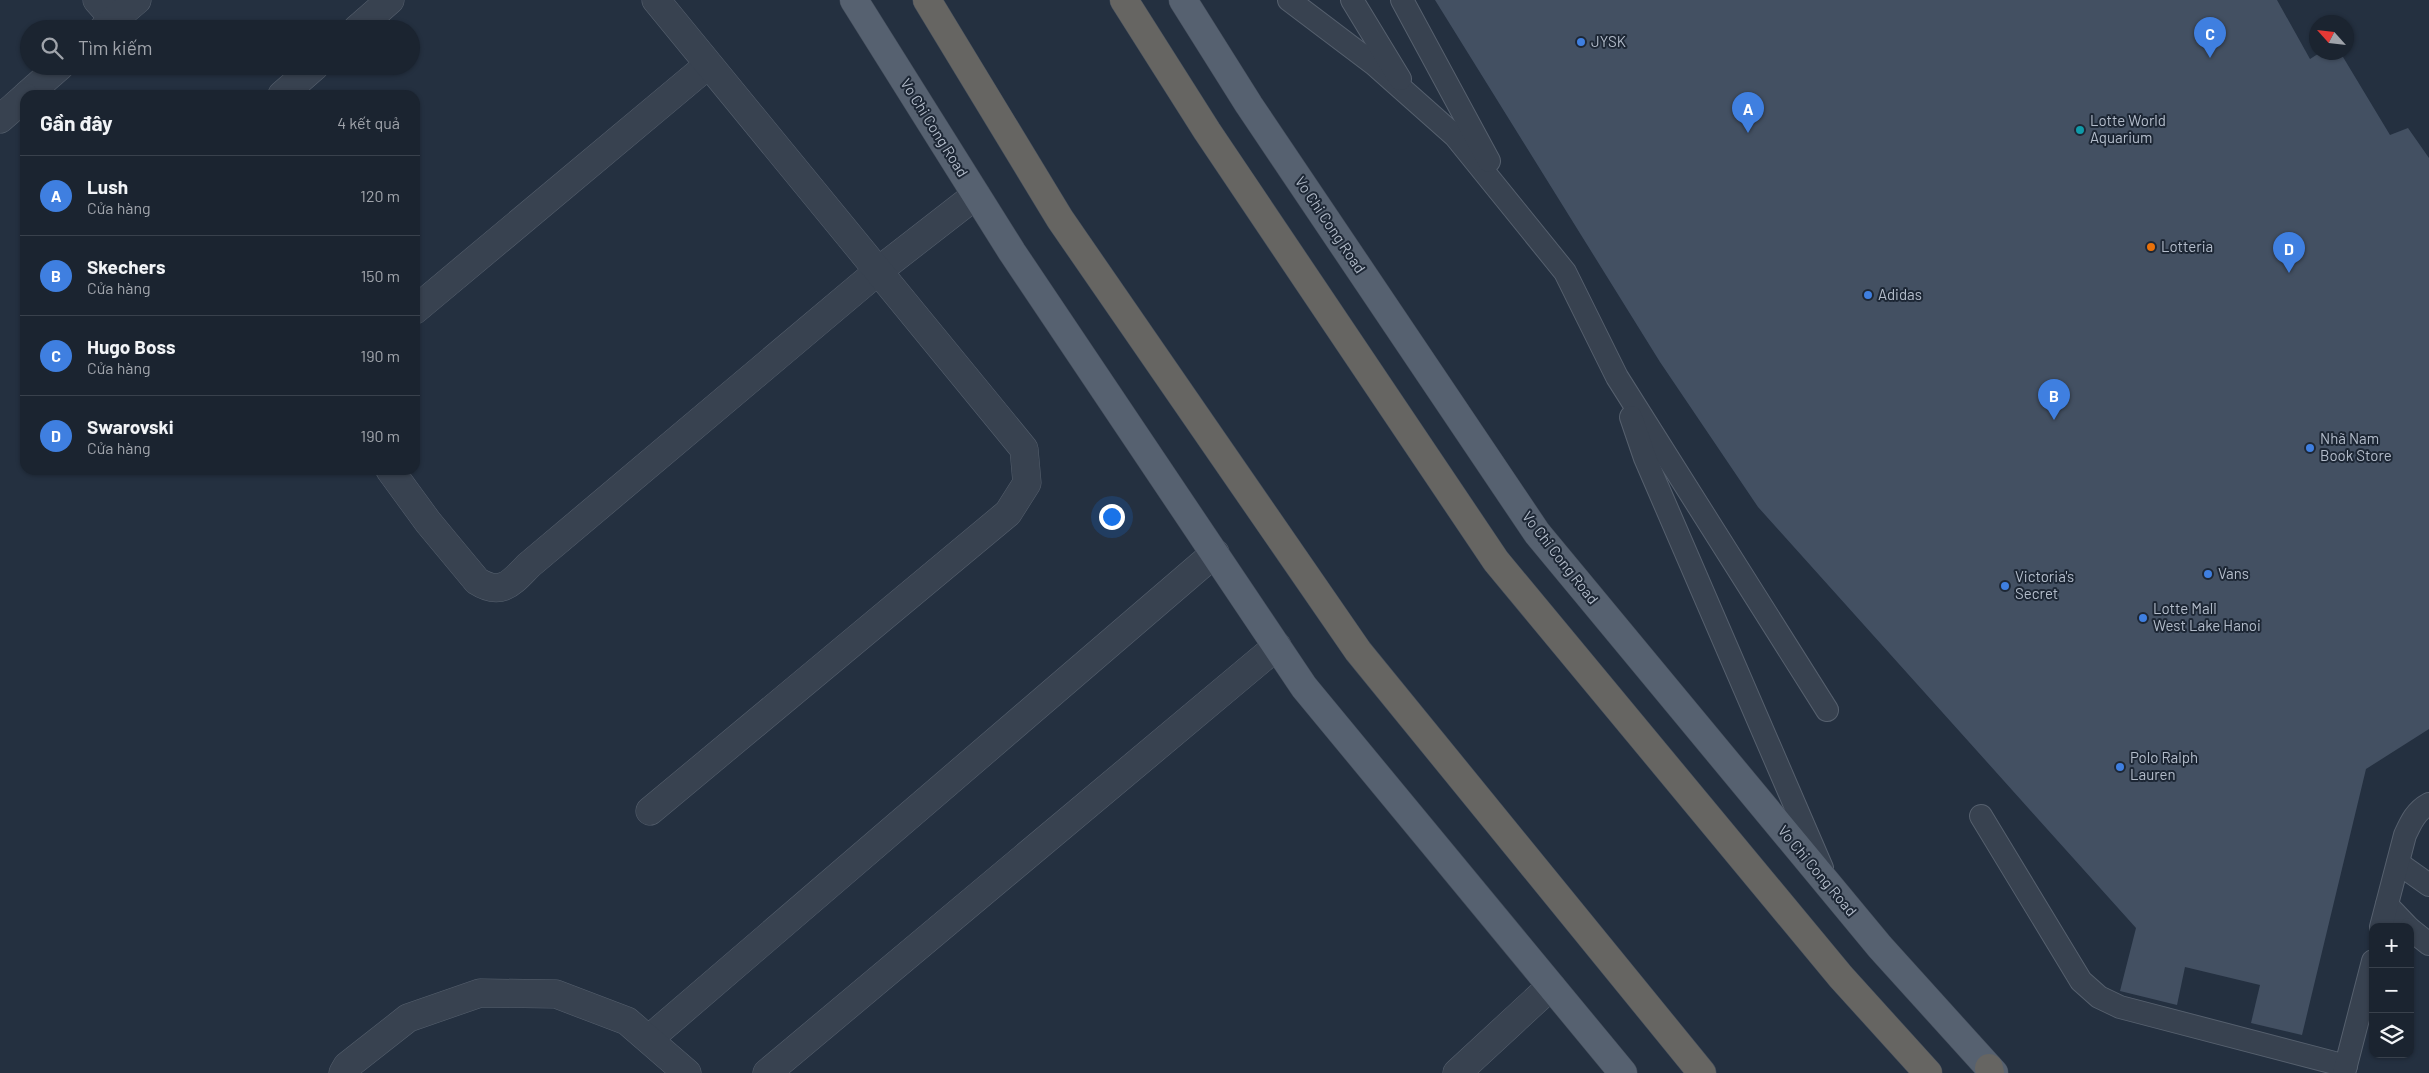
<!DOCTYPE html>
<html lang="vi">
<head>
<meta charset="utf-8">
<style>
	body { margin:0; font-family:Barlow,sans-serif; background:#28303c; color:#f1f3f6 }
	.controls { position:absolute; right:15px; bottom:15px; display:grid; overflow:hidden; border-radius:10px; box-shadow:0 1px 4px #0004 }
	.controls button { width:45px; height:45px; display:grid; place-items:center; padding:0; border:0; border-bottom:1px solid #39414c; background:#1b2430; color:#f1f3f6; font:25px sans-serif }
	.compass { position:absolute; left:2309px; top:15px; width:45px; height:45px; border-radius:50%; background:#1b2430; box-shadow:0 1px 4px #0004; rotate:297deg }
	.you { position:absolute; left:1111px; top:516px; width:18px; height:18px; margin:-12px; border:4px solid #fff; border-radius:50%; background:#1a73e8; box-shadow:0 0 0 8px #1a73e833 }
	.badge { display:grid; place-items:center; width:32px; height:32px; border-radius:50%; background:#88b5fc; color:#fff; font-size:16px; font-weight:700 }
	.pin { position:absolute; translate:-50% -41px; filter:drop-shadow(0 1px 2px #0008) }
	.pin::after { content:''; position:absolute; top:26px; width:18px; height:15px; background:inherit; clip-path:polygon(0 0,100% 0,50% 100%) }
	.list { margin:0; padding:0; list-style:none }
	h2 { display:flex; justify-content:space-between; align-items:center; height:65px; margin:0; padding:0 20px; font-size:21px }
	h2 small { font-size:16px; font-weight:400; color:#a0a4ab }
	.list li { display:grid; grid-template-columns:32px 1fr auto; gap:15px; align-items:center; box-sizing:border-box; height:80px; padding:0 20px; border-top:1px solid #39414c }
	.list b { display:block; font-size:19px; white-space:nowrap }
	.list p { margin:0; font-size:16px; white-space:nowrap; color:#a0a4ab }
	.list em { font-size:16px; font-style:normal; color:#a0a4ab }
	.icon { flex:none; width:28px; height:28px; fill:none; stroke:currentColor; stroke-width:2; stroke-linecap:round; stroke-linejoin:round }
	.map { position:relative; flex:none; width:2429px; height:1073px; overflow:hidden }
	.search { position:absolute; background:#1b2430; box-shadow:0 1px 4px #0004; left:20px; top:20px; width:400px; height:55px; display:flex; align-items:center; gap:12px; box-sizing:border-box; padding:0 18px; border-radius:28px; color:#a0a4ab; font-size:19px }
	.panel { position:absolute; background:#1b2430; box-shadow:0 1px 4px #0004; left:20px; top:90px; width:400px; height:385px; border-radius:15px }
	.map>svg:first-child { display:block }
	.building { fill:#435062 }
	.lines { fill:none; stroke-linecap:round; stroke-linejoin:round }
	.service-casing { stroke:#56606e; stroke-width:24 }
	.minor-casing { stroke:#56606e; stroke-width:29 }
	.primary-casing { stroke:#414b59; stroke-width:29 }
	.trunk-casing { stroke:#434d5b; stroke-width:29 }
	.service { stroke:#384250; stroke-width:22 }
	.minor { stroke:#384250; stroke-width:28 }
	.primary { stroke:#566170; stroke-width:28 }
	.trunk { stroke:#666562; stroke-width:28 }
	.shop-dot { fill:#3f7fe0; stroke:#1d2735; stroke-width:2 }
	.culture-dot { fill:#0f9aa8; stroke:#1d2735; stroke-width:2 }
	.food-dot { fill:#e8710a; stroke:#1d2735; stroke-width:2 }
	.labels { text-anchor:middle; stroke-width:4; stroke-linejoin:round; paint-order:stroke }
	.poi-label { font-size:15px; fill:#b4bdcb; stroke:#1d2735; text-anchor:start }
	.street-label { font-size:15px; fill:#b4bdcb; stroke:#1d2735 }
</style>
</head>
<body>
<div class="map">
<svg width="2429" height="1073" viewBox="0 0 2429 1073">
	<rect width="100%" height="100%" fill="#243040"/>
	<path class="building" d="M1435,0H2277L2310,59L2321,52H2340L2390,135L2408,128L2429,158V729L2366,769L2302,1035L2251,1023L2260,985L2185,967L2177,1005L2120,991L2136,928L1758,507L1660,362Z"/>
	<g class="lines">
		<defs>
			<g id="service">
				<path d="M1289,0L1375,65L1455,136L1565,272L1617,377L1827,710"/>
				<path d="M1352,0L1400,79"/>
				<path d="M1402,0L1489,161"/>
				<path d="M1631,417L1645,458L1822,868"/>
				<path d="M1981,816L2081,981L2099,997L2120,1007L2346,1066"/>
				<path d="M2398,863L2429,885"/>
				<path d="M2387,905L2408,927"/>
				<path d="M2381,927L2405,835C2411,822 2416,811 2429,804"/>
				<path d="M2410,929L2429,944"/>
				<path d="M2344,1073L2373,961"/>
			</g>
			<g id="minor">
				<path d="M97,0L114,19"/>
				<path d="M103,29L137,0"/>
				<path d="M357,29L390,0"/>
				<path d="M27,95L60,66"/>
				<path d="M282,95L315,66"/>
				<path d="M0,119L25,97"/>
				<path d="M415,310L708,65"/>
				<path d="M390,470L428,522L477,581C502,597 512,582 529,565L877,272L976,195"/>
				<path d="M650,811L1008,513L1027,483L1024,449L656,0"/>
				<path d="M649,1039L1215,553"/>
				<path d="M343,1073L347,1066L408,1018L480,993L556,994L627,1021L687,1073"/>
				<path d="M767,1073L1277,646"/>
				<path d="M1457,1073L1551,986"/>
			</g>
			<g id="primary">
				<path d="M854,0L1012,252L1304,687L1623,1073"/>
				<path d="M1183,0L1249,105L1537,533L1880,947L1994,1073"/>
			</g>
			<g id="trunk">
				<path d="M927,0L1060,219L1358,651L1702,1073"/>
				<path d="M1124,0L1207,131L1496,561L1841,977L1928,1073"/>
				<path d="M1989,1068L1990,1073"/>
			</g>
		</defs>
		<use href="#service" class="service-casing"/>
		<use href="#minor" class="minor-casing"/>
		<use href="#primary" class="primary-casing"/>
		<use href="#trunk" class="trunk-casing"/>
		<use href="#service" class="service"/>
		<use href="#minor" class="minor"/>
		<use href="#primary" class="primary"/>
		<use href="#trunk" class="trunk"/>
	</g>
	<g class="shop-dot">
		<circle cx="1581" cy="42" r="5"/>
		<circle cx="1868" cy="295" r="5"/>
		<circle cx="2310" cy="448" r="5"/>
		<circle cx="2208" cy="574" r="5"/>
		<circle cx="2005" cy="586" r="5"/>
		<circle cx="2143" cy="618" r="5"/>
		<circle cx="2120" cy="767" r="5"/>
	</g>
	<circle class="culture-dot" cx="2080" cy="130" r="5"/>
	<circle class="food-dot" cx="2151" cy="247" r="5"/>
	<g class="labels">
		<g class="poi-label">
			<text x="1591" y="47">JYSK</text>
			<text x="2090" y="126">Lotte World<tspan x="2090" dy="17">Aquarium</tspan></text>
			<text x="2161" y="252">Lotteria</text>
			<text x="1878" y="300">Adidas</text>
			<text x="2320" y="444">Nhã Nam<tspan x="2320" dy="17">Book Store</tspan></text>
			<text x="2218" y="579">Vans</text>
			<text x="2015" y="582">Victoria's<tspan x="2015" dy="17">Secret</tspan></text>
			<text x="2153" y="614">Lotte Mall<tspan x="2153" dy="17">West Lake Hanoi</tspan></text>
			<text x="2130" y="763">Polo Ralph<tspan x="2130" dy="17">Lauren</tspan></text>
		</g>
		<g class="street-label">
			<text transform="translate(934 128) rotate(58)" y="5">Vo Chi Cong Road</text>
			<text transform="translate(1330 225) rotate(56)" y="5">Vo Chi Cong Road</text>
			<text transform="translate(1560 558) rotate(52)" y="5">Vo Chi Cong Road</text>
			<text transform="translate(1817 871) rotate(50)" y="5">Vo Chi Cong Road</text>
		</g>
	</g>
</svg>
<div class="controls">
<button>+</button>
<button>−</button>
<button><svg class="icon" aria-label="layers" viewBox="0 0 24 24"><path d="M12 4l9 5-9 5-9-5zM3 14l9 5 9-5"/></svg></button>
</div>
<svg class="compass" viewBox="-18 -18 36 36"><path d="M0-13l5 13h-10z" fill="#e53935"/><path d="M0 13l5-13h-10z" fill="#a0a4ab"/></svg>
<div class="you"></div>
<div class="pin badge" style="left:1748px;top:133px;background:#3f7fe0">A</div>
<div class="pin badge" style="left:2054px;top:420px;background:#3f7fe0">B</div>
<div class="pin badge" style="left:2210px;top:58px;background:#3f7fe0">C</div>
<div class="pin badge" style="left:2289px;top:273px;background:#3f7fe0">D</div>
<div class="search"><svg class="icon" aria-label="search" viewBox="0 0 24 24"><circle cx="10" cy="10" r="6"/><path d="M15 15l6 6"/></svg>Tìm kiếm</div>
<section class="panel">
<h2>Gần đây<small>4 kết quả</small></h2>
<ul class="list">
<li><span class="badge" style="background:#3f7fe0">A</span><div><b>Lush</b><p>Cửa hàng</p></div><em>120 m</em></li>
<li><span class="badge" style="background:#3f7fe0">B</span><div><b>Skechers</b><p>Cửa hàng</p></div><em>150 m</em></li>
<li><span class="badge" style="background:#3f7fe0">C</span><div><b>Hugo Boss</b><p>Cửa hàng</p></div><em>190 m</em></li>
<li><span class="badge" style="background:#3f7fe0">D</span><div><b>Swarovski</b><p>Cửa hàng</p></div><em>190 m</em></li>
</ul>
</section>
</div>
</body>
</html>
